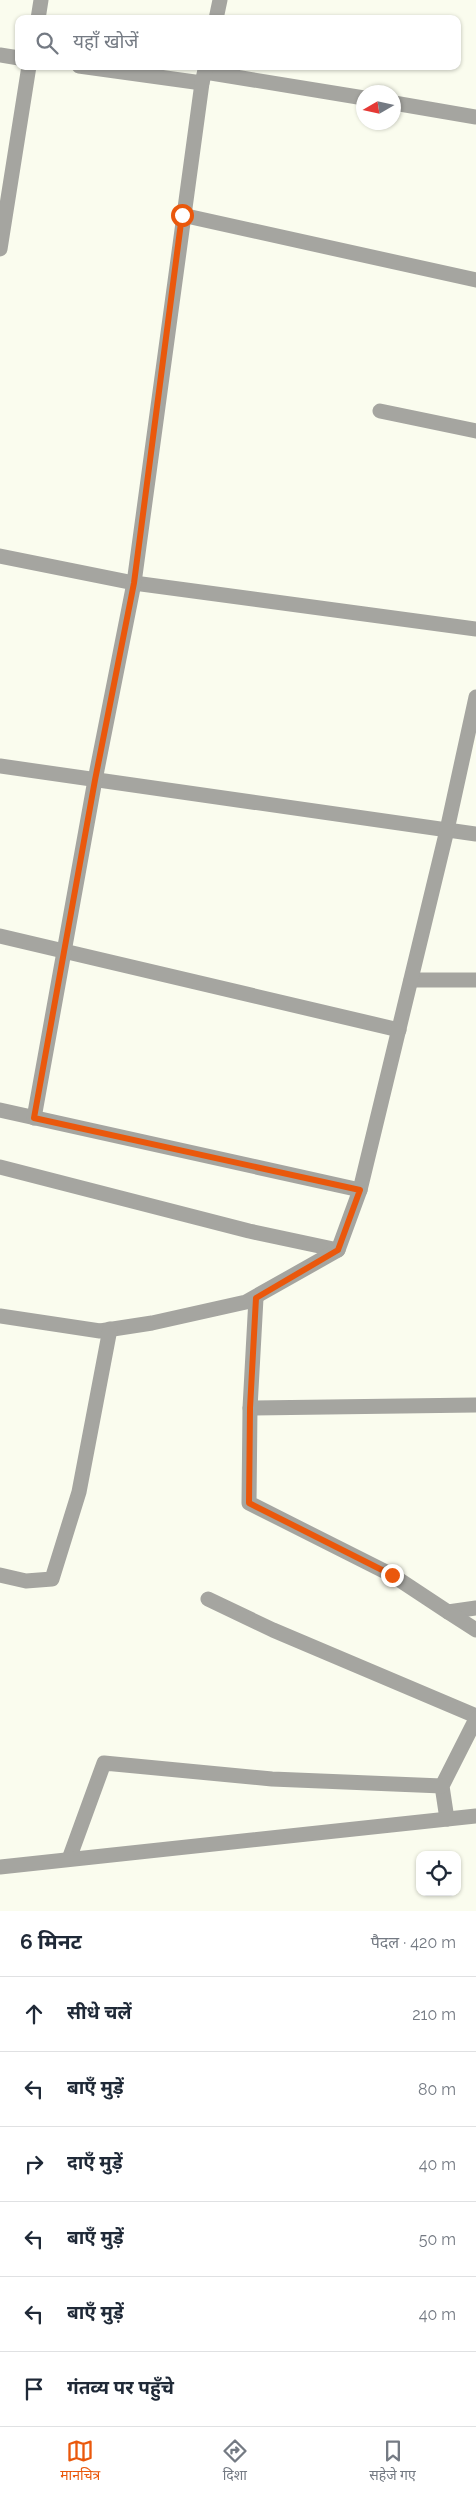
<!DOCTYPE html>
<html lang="hi">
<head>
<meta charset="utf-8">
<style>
	body { margin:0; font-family:Raleway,"Noto Sans Devanagari",sans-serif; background:#f2f2f3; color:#1f2937 }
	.controls { position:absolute; right:15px; bottom:15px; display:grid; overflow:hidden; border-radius:10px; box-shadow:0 1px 4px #0004 }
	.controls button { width:45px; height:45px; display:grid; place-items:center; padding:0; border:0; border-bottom:1px solid #e0e1e3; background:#fff; color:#1f2937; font:25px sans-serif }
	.compass { position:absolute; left:356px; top:85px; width:45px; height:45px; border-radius:50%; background:#fff; box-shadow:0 1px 4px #0004; rotate:261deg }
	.stop { position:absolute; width:15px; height:15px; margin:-11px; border:4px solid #ea580c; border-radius:50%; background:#fff }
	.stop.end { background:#ea580c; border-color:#fff; box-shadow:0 1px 5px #0008 }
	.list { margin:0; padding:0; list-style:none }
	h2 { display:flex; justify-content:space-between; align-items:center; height:65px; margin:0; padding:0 20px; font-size:21px }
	h2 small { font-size:16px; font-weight:400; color:#747a83 }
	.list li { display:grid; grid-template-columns:32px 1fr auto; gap:15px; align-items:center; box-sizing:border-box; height:75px; padding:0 20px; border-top:1px solid #e0e1e3 }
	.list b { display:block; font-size:19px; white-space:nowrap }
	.list em { font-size:16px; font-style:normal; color:#747a83 }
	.icon { flex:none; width:28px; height:28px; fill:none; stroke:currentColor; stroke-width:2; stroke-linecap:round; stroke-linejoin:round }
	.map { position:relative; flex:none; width:476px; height:1911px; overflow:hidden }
	.search { position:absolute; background:#fff; box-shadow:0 1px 4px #0004; left:15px; right:15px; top:15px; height:55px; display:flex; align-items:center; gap:12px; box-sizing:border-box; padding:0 18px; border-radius:10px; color:#747a83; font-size:19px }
	.sheet { height:515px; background:#fff }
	nav { display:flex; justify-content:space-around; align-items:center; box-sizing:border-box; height:70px; border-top:1px solid #e0e1e3; background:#fff; font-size:14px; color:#747a83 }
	nav a { display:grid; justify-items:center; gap:2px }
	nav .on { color:#ea580c }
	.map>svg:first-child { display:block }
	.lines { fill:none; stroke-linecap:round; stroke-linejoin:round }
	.minor { stroke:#a5a5a0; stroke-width:15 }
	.route { stroke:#ea580c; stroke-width:6 }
</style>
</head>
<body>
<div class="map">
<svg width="476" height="1911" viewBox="0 0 476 1911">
	<rect width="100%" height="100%" fill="#fafcee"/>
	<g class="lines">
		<g class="minor">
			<path d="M38,19L41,0"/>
			<path d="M216,19L220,0"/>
			<path d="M0,55L19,58"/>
			<path d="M79,66L202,83"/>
			<path d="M205,72L364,98"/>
			<path d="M394,103L476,117"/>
			<path d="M182,215L476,280"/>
			<path d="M0,249L29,66"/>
			<path d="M380,411L476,431"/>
			<path d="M0,556L134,583L476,629"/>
			<path d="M0,766L476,834"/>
			<path d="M0,936L399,1030"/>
			<path d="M411,980H476"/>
			<path d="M0,1110L360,1190"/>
			<path d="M34,1118L95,780L134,583L202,83L206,66"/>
			<path d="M0,1167L249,1231L338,1250"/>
			<path d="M256,1298L250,1408L476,1405"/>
			<path d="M0,1316L100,1331L152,1323L246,1302L338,1250L360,1190L447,830L476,697"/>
			<path d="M250,1408L249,1503L392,1575L448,1612L476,1608"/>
			<path d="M0,1575L26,1581L52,1579L79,1492L110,1329"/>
			<path d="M208,1599L273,1630L476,1716"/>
			<path d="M448,1612L476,1630"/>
			<path d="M447,1819L442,1786L476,1719"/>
			<path d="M69,1859L104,1763L272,1779L442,1786"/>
			<path d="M0,1867L476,1816"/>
		</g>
	</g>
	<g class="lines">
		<path class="route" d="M182,215L134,583L95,780L34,1118L360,1190L338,1250L256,1298L250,1408L249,1503L392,1575"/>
	</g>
</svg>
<div class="controls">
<button><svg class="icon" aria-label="locate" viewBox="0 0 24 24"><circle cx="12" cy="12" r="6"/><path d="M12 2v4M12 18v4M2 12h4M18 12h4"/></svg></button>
</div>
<svg class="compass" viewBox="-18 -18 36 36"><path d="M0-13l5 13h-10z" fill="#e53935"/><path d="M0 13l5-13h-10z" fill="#747a83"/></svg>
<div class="stop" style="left:182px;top:215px"></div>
<div class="stop end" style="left:392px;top:1575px"></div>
<div class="search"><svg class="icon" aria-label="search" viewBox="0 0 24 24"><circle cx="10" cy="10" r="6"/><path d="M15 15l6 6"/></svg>यहाँ खोजें</div>
</div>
<section class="sheet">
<h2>6 मिनट<small>पैदल · 420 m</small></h2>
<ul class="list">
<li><svg class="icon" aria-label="ahead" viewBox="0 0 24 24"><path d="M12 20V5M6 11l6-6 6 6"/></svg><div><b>सीधे चलें</b></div><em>210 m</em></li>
<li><svg class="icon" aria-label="left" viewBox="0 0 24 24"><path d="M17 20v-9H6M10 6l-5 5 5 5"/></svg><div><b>बाएँ मुड़ें</b></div><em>80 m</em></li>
<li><svg class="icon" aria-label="right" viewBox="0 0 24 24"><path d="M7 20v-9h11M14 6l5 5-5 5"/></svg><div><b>दाएँ मुड़ें</b></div><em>40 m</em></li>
<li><svg class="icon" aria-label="left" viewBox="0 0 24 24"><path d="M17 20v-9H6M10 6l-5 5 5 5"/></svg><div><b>बाएँ मुड़ें</b></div><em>50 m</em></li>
<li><svg class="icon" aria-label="left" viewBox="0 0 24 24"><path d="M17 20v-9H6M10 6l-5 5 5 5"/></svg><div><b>बाएँ मुड़ें</b></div><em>40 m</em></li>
<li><svg class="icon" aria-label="arrive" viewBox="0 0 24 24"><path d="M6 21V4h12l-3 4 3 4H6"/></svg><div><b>गंतव्य पर पहुँचे</b></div></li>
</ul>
</section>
<nav>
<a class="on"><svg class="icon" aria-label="map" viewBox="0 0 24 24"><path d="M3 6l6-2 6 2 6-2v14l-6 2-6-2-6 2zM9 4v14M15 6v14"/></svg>मानचित्र</a>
<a><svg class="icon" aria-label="directions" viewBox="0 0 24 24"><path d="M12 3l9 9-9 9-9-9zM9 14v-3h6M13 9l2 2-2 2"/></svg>दिशा</a>
<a><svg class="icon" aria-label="saved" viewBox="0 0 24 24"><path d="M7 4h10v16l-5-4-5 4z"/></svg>सहेजे गए</a>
</nav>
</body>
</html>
